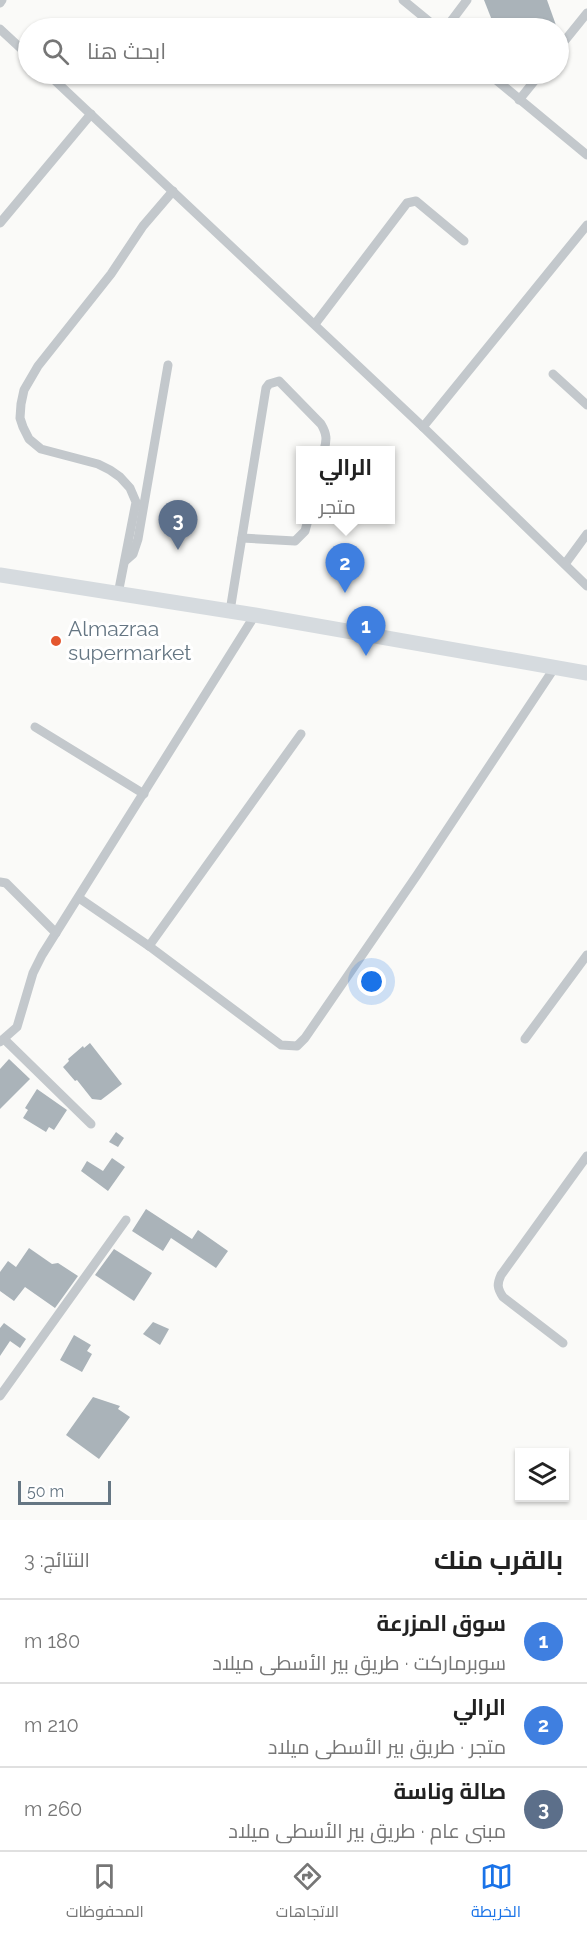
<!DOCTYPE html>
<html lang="ar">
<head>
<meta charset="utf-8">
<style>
	body { margin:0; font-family:Raleway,Cairo,sans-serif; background:#f6f6f6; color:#222; direction:rtl }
	.controls { position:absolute; right:18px; bottom:18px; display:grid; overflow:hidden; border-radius:0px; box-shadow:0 2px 4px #0004 }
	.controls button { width:54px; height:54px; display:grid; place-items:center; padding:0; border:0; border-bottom:2px solid #e0e0e0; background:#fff; color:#222; font:30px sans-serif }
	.scale { position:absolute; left:18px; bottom:15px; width:93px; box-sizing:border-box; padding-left:6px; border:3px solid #657683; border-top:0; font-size:16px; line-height:21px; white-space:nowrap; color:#657683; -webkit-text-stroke:4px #fff; paint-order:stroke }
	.you { position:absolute; left:372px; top:982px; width:21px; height:21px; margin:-15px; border:4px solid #fff; border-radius:50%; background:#1a73e8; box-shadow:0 0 0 9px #1a73e833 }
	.badge { display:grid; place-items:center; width:39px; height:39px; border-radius:50%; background:#1a73e8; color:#fff; font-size:20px; font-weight:700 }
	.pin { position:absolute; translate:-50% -50px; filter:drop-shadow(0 2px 3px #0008) }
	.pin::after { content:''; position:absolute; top:32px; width:21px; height:18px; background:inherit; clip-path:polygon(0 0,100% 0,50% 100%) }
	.popup { position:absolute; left:296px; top:446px; width:99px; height:78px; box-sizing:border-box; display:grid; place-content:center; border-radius:0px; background:#fff; filter:drop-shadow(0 2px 4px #0005); font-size:20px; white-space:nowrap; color:#767676 }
	.popup b { font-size:22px; color:#222 }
	.popup::after { content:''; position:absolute; left:50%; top:100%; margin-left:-12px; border:12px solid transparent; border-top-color:#fff }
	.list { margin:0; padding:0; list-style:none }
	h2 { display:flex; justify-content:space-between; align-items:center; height:78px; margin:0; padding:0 24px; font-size:26px }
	h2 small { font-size:20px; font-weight:400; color:#767676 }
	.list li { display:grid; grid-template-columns:39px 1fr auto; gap:18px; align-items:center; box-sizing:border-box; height:84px; padding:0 24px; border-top:2px solid #e0e0e0 }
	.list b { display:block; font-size:22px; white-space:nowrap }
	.list p { margin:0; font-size:20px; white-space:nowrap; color:#767676 }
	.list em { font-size:20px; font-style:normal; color:#767676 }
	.icon { flex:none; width:33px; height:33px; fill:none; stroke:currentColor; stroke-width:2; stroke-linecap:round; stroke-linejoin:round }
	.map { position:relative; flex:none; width:587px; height:1520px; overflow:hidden; direction:ltr }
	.search { position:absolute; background:#fff; box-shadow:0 2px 4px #0004; left:18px; right:18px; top:18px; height:66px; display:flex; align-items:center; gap:15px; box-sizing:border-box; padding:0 21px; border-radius:33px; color:#767676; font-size:22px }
	.sheet { height:330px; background:#fff }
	nav { display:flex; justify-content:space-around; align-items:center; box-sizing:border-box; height:84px; border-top:2px solid #e0e0e0; background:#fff; font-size:16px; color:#767676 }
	nav a { display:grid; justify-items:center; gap:3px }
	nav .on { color:#1a73e8 }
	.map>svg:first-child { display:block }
	.building { fill:#aab3b9 }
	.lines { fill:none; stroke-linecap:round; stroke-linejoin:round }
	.street { stroke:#c3c8cc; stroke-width:9 }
	.primary { stroke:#d6dbdf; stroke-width:15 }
	.poi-dot { fill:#e4572e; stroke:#fff; stroke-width:2 }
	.labels { text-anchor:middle; stroke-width:6; stroke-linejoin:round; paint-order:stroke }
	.poi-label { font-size:21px; fill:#657683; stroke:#fff; text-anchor:start }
</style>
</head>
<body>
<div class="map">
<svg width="587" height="1520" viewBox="0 0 587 1520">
	<rect width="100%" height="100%" fill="#fafaf8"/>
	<g class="building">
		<path d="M484,0H547L557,28H495Z"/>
		<path d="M90,1043L122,1084L101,1100L92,1099L77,1080L75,1081L63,1067L69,1061L68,1059L83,1046L84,1048Z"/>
		<path d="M9,1059L30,1079L0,1109V1069Z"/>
		<path d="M37,1089L67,1110L54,1130L49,1127L46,1132L23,1118L28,1110L25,1108Z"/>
		<path d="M116,1132L124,1138L118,1147L109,1142Z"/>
		<path d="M112,1158L125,1167L108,1191L81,1171L87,1161L103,1171Z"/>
		<path d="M146,1209L192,1239L198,1230L228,1251L216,1268L171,1238L163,1251L132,1231Z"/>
		<path d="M29,1248L52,1264L58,1263L78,1276L55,1308L25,1287L14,1301L0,1291V1272L8,1261L16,1267Z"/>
		<path d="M114,1249L152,1273L134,1301L95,1275Z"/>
		<path d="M153,1322L169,1329L160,1345L143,1334Z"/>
		<path d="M4,1323L26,1339L20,1348L10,1341L0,1356V1328Z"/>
		<path d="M74,1335L91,1345L87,1351L92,1354L82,1372L60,1360Z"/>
		<path d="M93,1397L120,1406L118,1409L130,1417L99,1459L66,1435Z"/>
	</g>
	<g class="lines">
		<g class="street">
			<path d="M403,0L437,28"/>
			<path d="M0,3L2,0"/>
			<path d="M446,28L467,0"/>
			<path d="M0,29L28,55"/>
			<path d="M558,49L587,13"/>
			<path d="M48,74L423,427L587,586"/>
			<path d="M489,74L587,155"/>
			<path d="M519,100L540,74"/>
			<path d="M0,223L91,114"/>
			<path d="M315,324L407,203L416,201L464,241"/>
			<path d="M553,374L587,405"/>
			<path d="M423,427L587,225"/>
			<path d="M242,538L295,541L305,531L308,520"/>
			<path d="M125,561L133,554L138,539L168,365"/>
			<path d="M565,564L587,534"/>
			<path d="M118,594L136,502L130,488L120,477L110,470L98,464L41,449L29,439L23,427L20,418L21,404L24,390L38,366L111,274L143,226L173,191"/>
			<path d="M230,611L266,388L269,384L279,381L321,424C327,434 327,440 324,450"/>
			<path d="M35,727L144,794"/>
			<path d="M0,882L6,883L56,933"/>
			<path d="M79,898L149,946L281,1045L297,1046L305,1038L417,875L555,667"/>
			<path d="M149,946L301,734"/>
			<path d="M4,1039L91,1124"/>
			<path d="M525,1039L587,955"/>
			<path d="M0,1042L17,1027L33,973L42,955L255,615"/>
			<path d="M563,1343L503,1297C497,1288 497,1284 501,1275L587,1156"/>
			<path d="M0,1396L126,1220"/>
		</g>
		<path class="primary" d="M0,575L255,615L587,673"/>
	</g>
	<circle class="poi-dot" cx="56" cy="641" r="6"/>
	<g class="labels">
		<g class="poi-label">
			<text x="68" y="636">Almazraa<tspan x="68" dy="24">supermarket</tspan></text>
		</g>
	</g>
</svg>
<div class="controls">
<button><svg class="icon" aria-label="layers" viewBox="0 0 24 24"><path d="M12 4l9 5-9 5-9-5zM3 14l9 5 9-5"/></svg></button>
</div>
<div class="scale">50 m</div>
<div class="you"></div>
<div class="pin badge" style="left:366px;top:656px;background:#3f7fe0">1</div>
<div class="pin badge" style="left:345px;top:593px;background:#3f7fe0">2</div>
<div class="popup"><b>الرالي</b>متجر</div>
<div class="pin badge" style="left:178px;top:550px;background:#5c6f8a">3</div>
<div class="search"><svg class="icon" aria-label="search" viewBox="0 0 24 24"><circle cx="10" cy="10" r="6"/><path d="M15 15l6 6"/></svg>ابحث هنا</div>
</div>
<section class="sheet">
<h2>بالقرب منك<small>النتائج: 3</small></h2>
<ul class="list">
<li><span class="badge" style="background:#3f7fe0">1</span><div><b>سوق المزرعة</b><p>سوبرماركت · طريق بير الأسطى ميلاد</p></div><em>180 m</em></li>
<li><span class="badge" style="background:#3f7fe0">2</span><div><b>الرالي</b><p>متجر · طريق بير الأسطى ميلاد</p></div><em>210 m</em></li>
<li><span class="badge" style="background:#5c6f8a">3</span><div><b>صالة وناسة</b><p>مبنى عام · طريق بير الأسطى ميلاد</p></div><em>260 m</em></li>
</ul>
</section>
<nav>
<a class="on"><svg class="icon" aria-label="map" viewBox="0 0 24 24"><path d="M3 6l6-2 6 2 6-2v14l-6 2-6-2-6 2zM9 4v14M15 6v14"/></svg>الخريطة</a>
<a><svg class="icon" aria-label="directions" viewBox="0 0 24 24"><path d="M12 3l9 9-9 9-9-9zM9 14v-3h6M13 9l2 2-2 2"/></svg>الاتجاهات</a>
<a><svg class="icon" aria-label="saved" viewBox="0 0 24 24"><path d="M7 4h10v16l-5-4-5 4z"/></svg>المحفوظات</a>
</nav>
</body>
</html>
